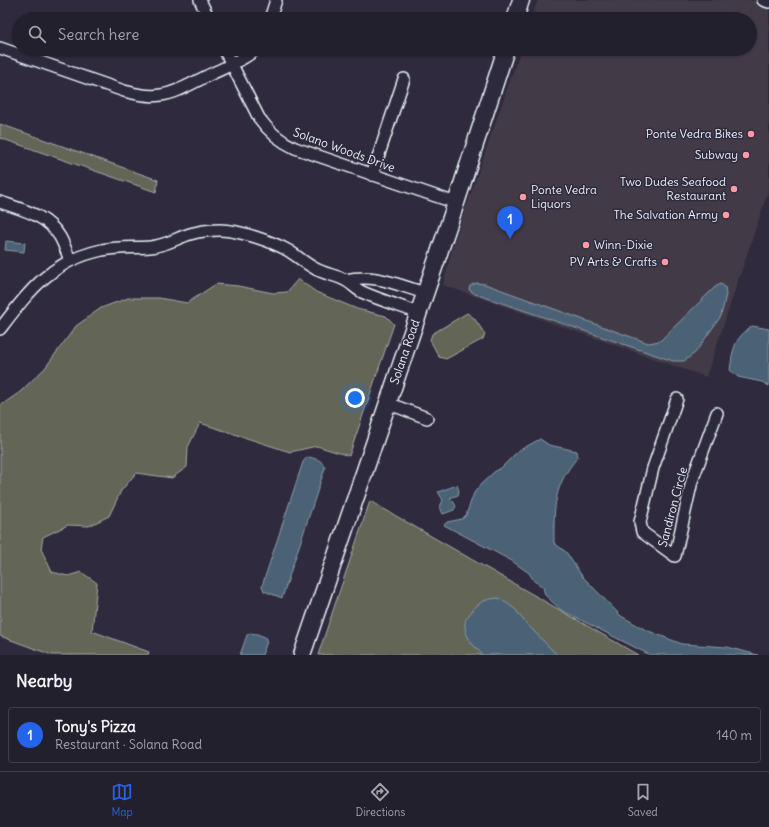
<!DOCTYPE html>
<html lang="en">
<head>
<meta charset="utf-8">
<style>
	body { margin:0; font-family:Delius,sans-serif; background:#2b2836; color:#f1f3f6 }
	.you { position:absolute; left:355px; top:398px; width:14px; height:14px; margin:-10px; border:3px solid #fff; border-radius:50%; background:#1a73e8; box-shadow:0 0 0 6px #1a73e833 }
	.badge { display:grid; place-items:center; width:26px; height:26px; border-radius:50%; background:#2563eb; color:#fff; font-size:13px; font-weight:700 }
	.pin { position:absolute; translate:-50% -33px; filter:drop-shadow(0 1px 2px #0008) }
	.pin::after { content:''; position:absolute; top:21px; width:14px; height:12px; background:inherit; clip-path:polygon(0 0,100% 0,50% 100%) }
	.list { margin:0; padding:0; list-style:none }
	h2 { display:flex; justify-content:space-between; align-items:center; height:52px; margin:0; padding:0 16px; font-size:17px }
	h2 small { font-size:13px; font-weight:400; color:#a3a3aa }
	.list li { display:grid; grid-template-columns:26px 1fr auto; gap:12px; align-items:center; box-sizing:border-box; height:56px; margin:0 8px 8px; padding:0 8px; border:1px solid #403e4a; border-radius:4px }
	.list b { display:block; font-size:15px; white-space:nowrap }
	.list p { margin:0; font-size:13px; white-space:nowrap; color:#a3a3aa }
	.list em { font-size:13px; font-style:normal; color:#a3a3aa }
	.icon { flex:none; width:22px; height:22px; fill:none; stroke:currentColor; stroke-width:2; stroke-linecap:round; stroke-linejoin:round }
	.map { position:relative; flex:none; width:769px; height:655px; overflow:hidden }
	.search { position:absolute; background:#23202e; box-shadow:0 1px 3px #0004; left:12px; right:12px; top:12px; height:44px; display:flex; align-items:center; gap:10px; box-sizing:border-box; padding:0 14px; border-radius:22px; color:#a3a3aa; font-size:15px }
	.sheet { height:116px; background:#23202e }
	nav { display:flex; justify-content:space-around; align-items:center; box-sizing:border-box; height:56px; border-top:1px solid #403e4a; background:#23202e; font-size:11px; color:#a3a3aa }
	nav a { display:grid; justify-items:center; gap:2px }
	nav .on { color:#2563eb }
	.map>svg:first-child { display:block }
	.built { fill:#423a47 }
	.green { fill:#646557; stroke:#a6aba8 }
	.water { fill:#4b6276; stroke:#8a9baa }
	.lines { fill:none; stroke-linecap:round; stroke-linejoin:round }
	.street-casing { stroke:#e8f1f8; stroke-width:14 }
	.secondary-casing { stroke:#e8f1f8; stroke-width:19 }
	.street { stroke:#2f2a3d; stroke-width:11 }
	.secondary { stroke:#2f2a3d; stroke-width:16 }
	.poi-dot { fill:#ff9aa2; stroke:#2f2a3d; stroke-width:1.5 }
	.labels { text-anchor:middle; stroke-width:3; stroke-linejoin:round; paint-order:stroke }
	.poi-label { font-size:12px; fill:#e8f1f8; stroke:#2f2a3d; text-anchor:end }
	.street-label { font-size:12px; fill:#e8f1f8; stroke:#2f2a3d }
</style>
</head>
<body>
<div class="map">
<svg width="769" height="655" viewBox="0 0 769 655">
	<rect width="100%" height="100%" fill="#2f2a3d"/>
	<filter id="ink" filterUnits="userSpaceOnUse"><feTurbulence type="fractalNoise" baseFrequency=".025" numOctaves="2"/><feDisplacementMap in="SourceGraphic" scale="8" xChannelSelector="R" yChannelSelector="G"/><feConvolveMatrix kernelMatrix="1 2 1 2 8 2 1 2 1" color-interpolation-filters="sRGB"/></filter>
	<g filter="url(#ink)">
		<path class="built" d="M538,0H769V189L706,377L443,285L454,242L521,49H750V19H531Z"/>
		<g class="green">
			<path d="M0,124L158,180L156,192L0,138Z"/>
			<path d="M298,279L316,292L357,309L386,316L394,324L349,456L317,446L290,452L200,423L188,447L187,467L172,478L136,473L121,491L109,516L89,526L68,525L43,537L41,549L52,572L68,576L81,572L97,583L92,631L149,652L148,655H52L0,636V406L20,392L45,368L76,326L101,308L128,298H159L187,303L216,284L238,286L273,293L287,292Z"/>
			<path d="M467,313L474,318L485,334L483,339L446,359L439,357L430,340L432,334Z"/>
			<path d="M370,501L638,655H318Z"/>
		</g>
		<g class="water">
			<path d="M6,241L25,243L24,252L5,250Z"/>
			<path d="M476,283L485,284L648,343L660,341L715,287L721,284L725,287L726,295L721,316L695,353L684,361H673L475,294L469,290L470,286Z"/>
			<path d="M752,326L769,329V386L762,382L738,377L730,370C733,348 734,339 752,326Z"/>
			<path d="M540,439L549,445L577,451L578,457C553,486 554,507 554,543L566,552L582,576L621,616L646,630L682,644L727,647L758,655H650L561,610L545,595L543,587L534,581L529,573L512,561L444,525L447,522L462,519L466,515L474,493L480,485L494,472L501,468L518,451Z"/>
			<path d="M307,457C315,458 323,460 325,468L282,598L264,591L262,586L303,462Z"/>
			<path d="M457,485L459,491L458,495L450,498L453,501L456,506L454,510L443,514L440,507L443,500L438,492Z"/>
			<path d="M499,598L515,609L524,621L557,655H483C474,647 461,633 466,619C467,617 470,614 472,611C480,601 486,599 499,598Z"/>
			<path d="M250,633L257,634L265,637L267,642L262,655H240L247,635Z"/>
		</g>
		<g class="lines">
			<defs>
				<g id="street">
					<path d="M200,0L209,19"/>
					<path d="M763,0L769,2"/>
					<path d="M270,19L276,0"/>
					<path d="M0,48L124,91C136,94 148,97 161,95C177,93 192,83 207,76C223,68 241,62 256,49"/>
					<path d="M224,49L259,118C269,132 280,141 295,148L456,203"/>
					<path d="M372,175L404,79"/>
					<path d="M0,202C23,210 47,215 60,237C64,244 67,253 70,260"/>
					<path d="M345,280C375,273 397,285 425,293"/>
					<path d="M0,329C30,290 51,261 102,250C118,247 134,248 150,247C165,246 177,238 190,234C200,231 210,230 220,230C238,230 274,242 289,251C297,256 305,263 314,268C324,274 335,275 345,280C351,283 356,289 362,292C380,300 400,306 419,313"/>
					<path d="M677,399L653,468L640,522L642,532L646,535L675,556L692,481L717,413"/>
					<path d="M387,403L427,418"/>
				</g>
				<g id="secondary">
					<path d="M515,19L521,0"/>
					<path d="M302,655L456,203L506,49"/>
				</g>
			</defs>
			<use href="#street" class="street-casing"/>
			<use href="#secondary" class="secondary-casing"/>
			<use href="#street" class="street"/>
			<use href="#secondary" class="secondary"/>
		</g>
	</g>
	<g class="poi-dot">
		<circle cx="751" cy="134" r="4"/>
		<circle cx="746" cy="155" r="4"/>
		<circle cx="734" cy="189" r="4"/>
		<circle cx="523" cy="197" r="4"/>
		<circle cx="726" cy="215" r="4"/>
		<circle cx="586" cy="245" r="4"/>
		<circle cx="665" cy="262" r="4"/>
	</g>
	<g class="labels">
		<g class="poi-label">
			<text x="743" y="138">Ponte Vedra Bikes</text>
			<text x="738" y="159">Subway</text>
			<text x="726" y="186">Two Dudes Seafood<tspan x="726" dy="14">Restaurant</tspan></text>
			<text x="531" y="194" text-anchor="start">Ponte Vedra<tspan x="531" dy="14">Liquors</tspan></text>
			<text x="718" y="219">The Salvation Army</text>
			<text x="594" y="249" text-anchor="start">Winn-Dixie</text>
			<text x="657" y="266">PV Arts &amp; Crafts</text>
		</g>
		<g class="street-label">
			<text transform="translate(344 150) rotate(20)" y="4">Solano Woods Drive</text>
			<text transform="translate(405 352) rotate(-71)" y="4">Solana Road</text>
			<text transform="translate(673 507) rotate(-75)" y="4">Sandiron Circle</text>
		</g>
	</g>
</svg>
<div class="you"></div>
<div class="pin badge" style="left:510px;top:239px">1</div>
<div class="search"><svg class="icon" aria-label="search" viewBox="0 0 24 24"><circle cx="10" cy="10" r="6"/><path d="M15 15l6 6"/></svg>Search here</div>
</div>
<section class="sheet">
<h2>Nearby<small></small></h2>
<ul class="list">
<li><span class="badge">1</span><div><b>Tony's Pizza</b><p>Restaurant · Solana Road</p></div><em>140 m</em></li>
</ul>
</section>
<nav>
<a class="on"><svg class="icon" aria-label="map" viewBox="0 0 24 24"><path d="M3 6l6-2 6 2 6-2v14l-6 2-6-2-6 2zM9 4v14M15 6v14"/></svg>Map</a>
<a><svg class="icon" aria-label="directions" viewBox="0 0 24 24"><path d="M12 3l9 9-9 9-9-9zM9 14v-3h6M13 9l2 2-2 2"/></svg>Directions</a>
<a><svg class="icon" aria-label="saved" viewBox="0 0 24 24"><path d="M7 4h10v16l-5-4-5 4z"/></svg>Saved</a>
</nav>
</body>
</html>
